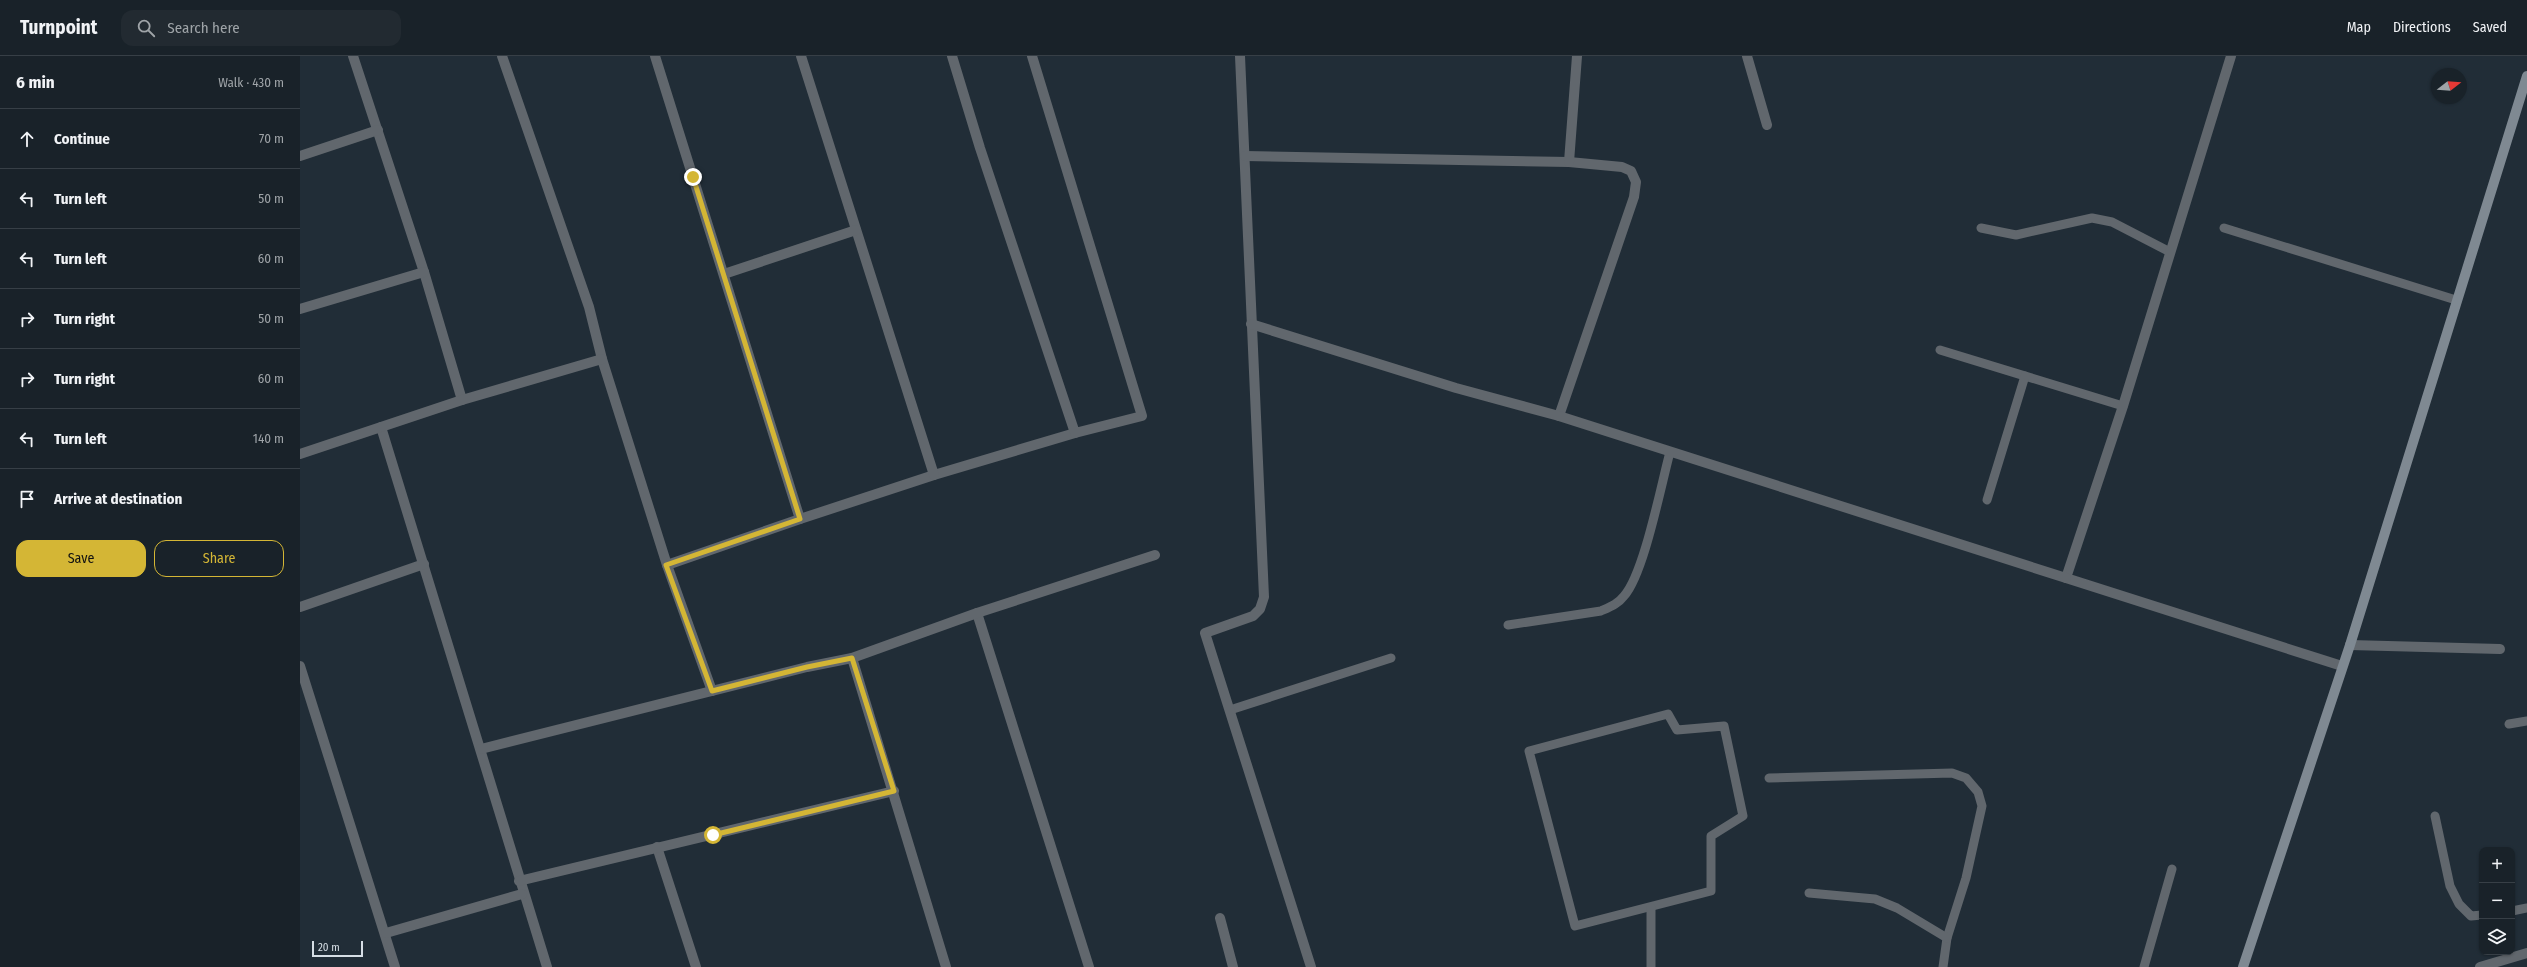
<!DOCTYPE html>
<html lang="en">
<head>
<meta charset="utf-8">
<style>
	body { margin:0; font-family:"Fira Sans Condensed",sans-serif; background:#222a31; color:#f1f3f6 }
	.controls { position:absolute; right:12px; bottom:12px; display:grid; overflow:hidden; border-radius:8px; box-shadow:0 1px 3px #0004 }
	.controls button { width:36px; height:36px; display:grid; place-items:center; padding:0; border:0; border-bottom:1px solid #373f46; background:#192229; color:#f1f3f6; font:20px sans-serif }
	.compass { position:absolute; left:2131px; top:12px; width:36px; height:36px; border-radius:50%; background:#192229; box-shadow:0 1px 3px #0004; rotate:73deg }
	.scale { position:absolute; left:12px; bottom:10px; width:51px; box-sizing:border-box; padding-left:4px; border:2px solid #d6dee5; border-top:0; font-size:11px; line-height:14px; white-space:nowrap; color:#d6dee5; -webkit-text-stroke:3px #212d37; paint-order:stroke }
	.stop { position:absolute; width:12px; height:12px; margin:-9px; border:3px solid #d4b635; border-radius:50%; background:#fff }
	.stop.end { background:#d4b635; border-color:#fff; box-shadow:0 1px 4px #0008 }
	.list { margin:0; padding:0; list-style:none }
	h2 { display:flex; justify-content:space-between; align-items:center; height:52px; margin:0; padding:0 16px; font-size:17px }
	h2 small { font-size:13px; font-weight:400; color:#9fa4a8 }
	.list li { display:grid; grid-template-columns:26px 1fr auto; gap:12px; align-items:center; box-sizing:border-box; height:60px; padding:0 16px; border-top:1px solid #373f46 }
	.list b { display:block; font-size:15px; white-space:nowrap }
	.list em { font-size:13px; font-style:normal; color:#9fa4a8 }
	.actions { display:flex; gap:8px; padding:12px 16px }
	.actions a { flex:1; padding:9px 0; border:1px solid #d4b635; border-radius:12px; text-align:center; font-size:14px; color:#d4b635 }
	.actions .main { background:#d4b635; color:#111 }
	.icon { flex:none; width:22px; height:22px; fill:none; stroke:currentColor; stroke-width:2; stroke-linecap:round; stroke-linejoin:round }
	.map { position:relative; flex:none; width:2227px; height:911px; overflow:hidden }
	header { display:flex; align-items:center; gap:24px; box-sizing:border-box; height:56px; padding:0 20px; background:#192229; border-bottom:1px solid #373f46 }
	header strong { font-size:19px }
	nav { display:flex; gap:22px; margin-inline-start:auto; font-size:14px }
	.search { width:280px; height:36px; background:#222a31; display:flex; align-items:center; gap:10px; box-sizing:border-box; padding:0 14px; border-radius:12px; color:#9fa4a8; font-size:15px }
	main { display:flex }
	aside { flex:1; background:#192229 }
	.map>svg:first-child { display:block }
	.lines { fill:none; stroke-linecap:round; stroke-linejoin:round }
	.lane { stroke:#61676d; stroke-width:9 }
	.street { stroke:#61676d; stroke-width:10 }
	.secondary { stroke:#7f8992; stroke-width:10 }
	.route { stroke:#d4b635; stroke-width:5 }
</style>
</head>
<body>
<header>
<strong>Turnpoint</strong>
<div class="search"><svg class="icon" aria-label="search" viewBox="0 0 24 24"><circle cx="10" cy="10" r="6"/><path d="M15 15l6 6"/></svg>Search here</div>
<nav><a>Map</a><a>Directions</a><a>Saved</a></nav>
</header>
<main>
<aside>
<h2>6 min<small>Walk · 430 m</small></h2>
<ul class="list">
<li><svg class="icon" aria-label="ahead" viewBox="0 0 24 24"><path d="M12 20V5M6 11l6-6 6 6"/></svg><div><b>Continue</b></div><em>70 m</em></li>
<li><svg class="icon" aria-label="left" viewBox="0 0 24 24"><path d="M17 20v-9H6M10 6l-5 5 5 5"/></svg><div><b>Turn left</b></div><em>50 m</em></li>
<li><svg class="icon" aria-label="left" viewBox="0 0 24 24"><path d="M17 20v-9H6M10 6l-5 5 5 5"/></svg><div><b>Turn left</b></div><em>60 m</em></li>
<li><svg class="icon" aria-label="right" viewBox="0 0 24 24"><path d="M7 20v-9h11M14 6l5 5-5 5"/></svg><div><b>Turn right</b></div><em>50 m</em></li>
<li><svg class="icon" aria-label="right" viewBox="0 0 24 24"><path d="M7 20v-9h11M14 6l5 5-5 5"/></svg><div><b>Turn right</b></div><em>60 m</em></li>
<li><svg class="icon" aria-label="left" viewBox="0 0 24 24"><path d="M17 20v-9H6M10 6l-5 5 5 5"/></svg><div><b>Turn left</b></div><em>140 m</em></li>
<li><svg class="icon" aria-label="arrive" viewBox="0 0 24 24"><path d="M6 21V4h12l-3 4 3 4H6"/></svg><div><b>Arrive at destination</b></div></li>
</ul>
<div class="actions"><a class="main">Save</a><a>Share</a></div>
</aside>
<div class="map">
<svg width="2227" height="911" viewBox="0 0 2227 911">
	<rect width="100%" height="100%" fill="#212d37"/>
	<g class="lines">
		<g class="lane">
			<path d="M1681,172L1716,179L1792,162L1812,166L1870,196"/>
			<path d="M1924,172L2156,244"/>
			<path d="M1640,294L1823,350"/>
			<path d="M1687,444L1725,320"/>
			<path d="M1208,569L1301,555C1310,551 1318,548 1324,540C1344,518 1361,429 1370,396"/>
			<path d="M930,654L1091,602"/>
			<path d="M1368,658L1377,674L1424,670L1443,760L1411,780V835L1275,870L1229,695Z"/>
			<path d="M2209,668L2227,665"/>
			<path d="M1469,722L1652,717L1666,722L1678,736L1682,750L1666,822L1647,882L1643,911"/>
			<path d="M2135,760L2150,830L2159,848L2171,860L2182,859"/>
			<path d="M1509,837L1575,843L1597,852L1647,882"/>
			<path d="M2212,855L2227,852"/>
			<path d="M1351,911V852"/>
			<path d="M1844,911L1872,813"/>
		</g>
		<g class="street">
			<path d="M53,0L124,216L162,344"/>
			<path d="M202,0L289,251L302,303L367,509L412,635"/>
			<path d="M355,0L500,463L634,419L775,377"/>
			<path d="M501,0L634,419"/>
			<path d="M652,0L680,92L775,377L842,360L732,0"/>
			<path d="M940,0L964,541L960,553L953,560L905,577L1011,911"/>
			<path d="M1447,0L1467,69"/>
			<path d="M1931,0L1823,350L1766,522L2042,610"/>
			<path d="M0,100L78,74"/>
			<path d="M945,100L1269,106L1322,111L1331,115L1336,126L1334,141L1259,360"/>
			<path d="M1269,106L1277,0"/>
			<path d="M424,218L556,174"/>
			<path d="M0,253L124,216"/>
			<path d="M951,268L1156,332L1259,360L1766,522"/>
			<path d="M81,371L247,911"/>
			<path d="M0,398L162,344L302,303"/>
			<path d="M367,509L500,463"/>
			<path d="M0,551L124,508"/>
			<path d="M677,557L789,911"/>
			<path d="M2050,589L2200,593"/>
			<path d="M552,602L646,911"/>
			<path d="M0,610L95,911"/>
			<path d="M181,693L507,611L552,602L677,557L855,499"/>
			<path d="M357,791L396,911"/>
			<path d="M219,825L594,735"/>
			<path d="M920,862L933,911"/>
			<path d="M86,877L222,838"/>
			<path d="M2180,911L2227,897"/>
		</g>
		<path class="secondary" d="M1943,911L2050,589L2227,20"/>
	</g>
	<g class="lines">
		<path class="route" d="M393,121L500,463L366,509L412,635L507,611L552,602L594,735L413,779"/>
	</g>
</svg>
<div class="controls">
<button>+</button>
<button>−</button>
<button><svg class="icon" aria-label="layers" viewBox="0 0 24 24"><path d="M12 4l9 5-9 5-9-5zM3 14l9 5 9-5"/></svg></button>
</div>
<svg class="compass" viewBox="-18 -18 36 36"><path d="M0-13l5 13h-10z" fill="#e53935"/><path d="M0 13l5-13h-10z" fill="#9fa4a8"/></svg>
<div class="scale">20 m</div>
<div class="stop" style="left:413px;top:779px"></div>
<div class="stop end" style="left:393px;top:121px"></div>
</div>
</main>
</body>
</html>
